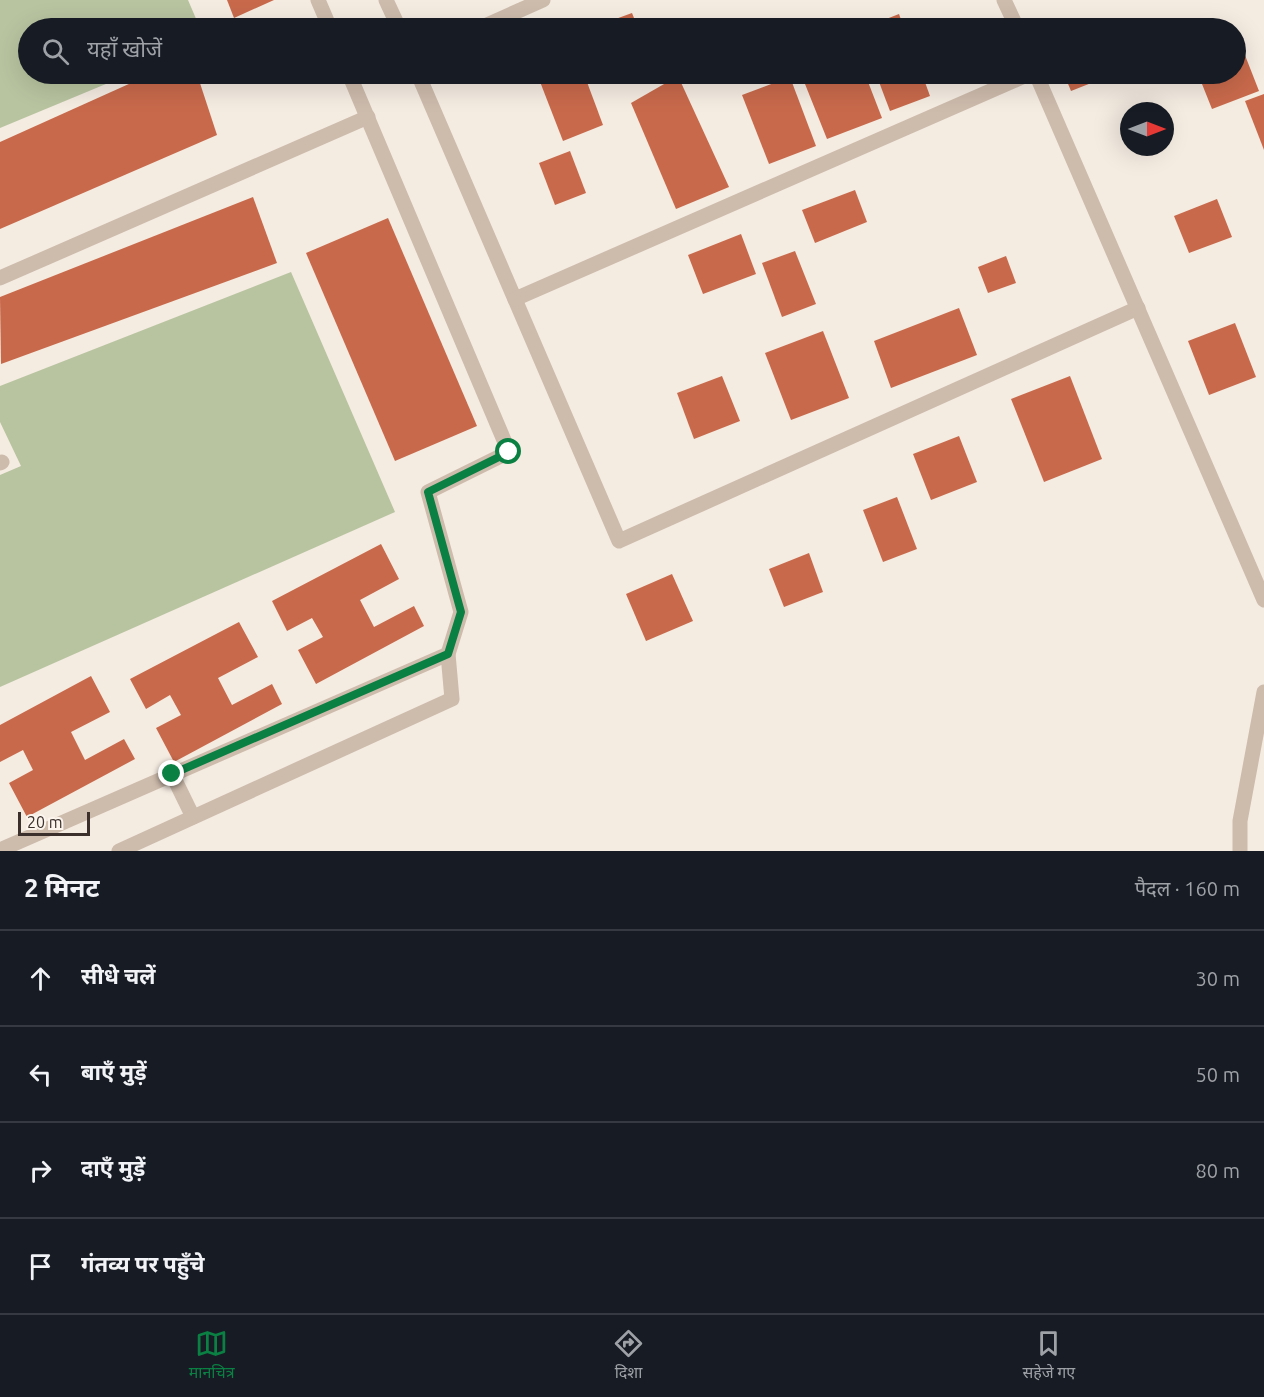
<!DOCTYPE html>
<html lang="hi">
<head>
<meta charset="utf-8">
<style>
	body { margin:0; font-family:Ubuntu,"Noto Sans Devanagari",sans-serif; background:#242831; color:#f1f3f6 }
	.compass { position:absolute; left:1120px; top:102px; width:54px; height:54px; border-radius:50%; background:#171b24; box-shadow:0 6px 24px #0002; rotate:90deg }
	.scale { position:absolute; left:18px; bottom:15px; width:72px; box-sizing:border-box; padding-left:6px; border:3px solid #3b302b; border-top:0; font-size:16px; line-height:21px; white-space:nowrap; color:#3b302b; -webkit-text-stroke:4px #fbf5ee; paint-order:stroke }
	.stop { position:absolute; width:18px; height:18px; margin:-14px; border:4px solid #0b8043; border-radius:50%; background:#fff }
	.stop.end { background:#0b8043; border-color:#fff; box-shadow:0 2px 6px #0008 }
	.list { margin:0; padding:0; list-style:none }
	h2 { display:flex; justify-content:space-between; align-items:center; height:78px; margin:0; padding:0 24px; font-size:26px }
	h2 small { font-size:20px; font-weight:400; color:#9ea1a6 }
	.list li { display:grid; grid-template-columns:39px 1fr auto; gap:18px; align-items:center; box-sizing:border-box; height:96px; padding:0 24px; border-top:2px solid #363941 }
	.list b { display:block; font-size:22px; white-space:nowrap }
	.list em { font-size:20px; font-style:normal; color:#9ea1a6 }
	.icon { flex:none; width:33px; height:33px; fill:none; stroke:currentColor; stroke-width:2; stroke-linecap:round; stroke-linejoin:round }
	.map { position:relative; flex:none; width:1264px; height:851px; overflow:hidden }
	.search { position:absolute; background:#171b24; box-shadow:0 6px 24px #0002; left:18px; right:18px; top:18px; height:66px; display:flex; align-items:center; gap:15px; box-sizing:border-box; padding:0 21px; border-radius:33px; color:#9ea1a6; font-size:22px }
	.sheet { height:462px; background:#171b24 }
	nav { display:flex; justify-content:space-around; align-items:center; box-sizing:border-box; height:84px; border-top:2px solid #363941; background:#171b24; font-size:16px; color:#9ea1a6 }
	nav a { display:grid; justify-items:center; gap:3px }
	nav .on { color:#0b8043 }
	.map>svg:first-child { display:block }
	.green { fill:#b8c4a0 }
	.building { fill:#c8694b }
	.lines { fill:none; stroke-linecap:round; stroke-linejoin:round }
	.minor { stroke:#cdbbac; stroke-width:15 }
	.route { stroke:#0b8043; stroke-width:8 }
</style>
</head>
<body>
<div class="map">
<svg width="1264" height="851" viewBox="0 0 1264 851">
	<rect width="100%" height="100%" fill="#f4ebe1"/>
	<g class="green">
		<path d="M0,0H188L200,28H28V74H130L0,128Z"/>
		<path d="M291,272L395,512L0,687V475L21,466L0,422V386Z"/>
	</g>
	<g class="building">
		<path d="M227,0H274L234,18Z"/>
		<path d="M632,13L638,28H601L599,25Z"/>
		<path d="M899,14L904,28H863Z"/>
		<path d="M1241,45L1259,91L1212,109L1198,74H1236V47Z"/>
		<path d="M151,74H197L217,135L0,229V142Z"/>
		<path d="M537,74H584L603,125L563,141Z"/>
		<path d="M801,74H865L882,118L827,139Z"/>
		<path d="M876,74H922L930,96L890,111Z"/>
		<path d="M1064,74H1102L1104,78L1071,91Z"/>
		<path d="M678,76L729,187L676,209L631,103Z"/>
		<path d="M790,77L816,146L769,164L742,95Z"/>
		<path d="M1264,94V150L1245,101Z"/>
		<path d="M570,151L586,193L555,205L539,163Z"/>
		<path d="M855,190L867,222L815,243L802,210Z"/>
		<path d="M253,197L277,263L1,364L0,297Z"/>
		<path d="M1217,199L1232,237L1189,253L1174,216Z"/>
		<path d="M388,218L477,426L395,461L306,253Z"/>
		<path d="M741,234L756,274L703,294L688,255Z"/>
		<path d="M795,251L816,304L782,317L762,263Z"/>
		<path d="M1006,256L1016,283L988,293L978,267Z"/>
		<path d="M959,308L977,355L891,388L874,341Z"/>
		<path d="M1235,323L1256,377L1209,395L1188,341Z"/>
		<path d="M823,331L849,398L791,420L765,353Z"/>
		<path d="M722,376L740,421L694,439L677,393Z"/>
		<path d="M1070,376L1102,459L1044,482L1011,399Z"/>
		<path d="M959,436L977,482L931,500L913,454Z"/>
		<path d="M897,497L917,549L883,562L863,510Z"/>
		<path d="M381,544L399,579L360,600L374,627L414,606L424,626L316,684L298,650L323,637L312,618L287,631L272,601Z"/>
		<path d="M809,553L823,592L784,607L769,569Z"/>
		<path d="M672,574L693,621L646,641L626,594Z"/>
		<path d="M239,622L258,657L218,678L232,705L272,684L282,704L174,762L156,728L181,715L170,695L146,709L130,679Z"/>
		<path d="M91,676L110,712L71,732L85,760L124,739L135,759L27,817L9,783L33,770L23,750L0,762V725Z"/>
	</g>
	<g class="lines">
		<g class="minor">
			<path d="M318,0L330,28"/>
			<path d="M386,0L399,28"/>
			<path d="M1004,0L1017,28"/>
			<path d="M480,28L543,0"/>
			<path d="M418,74L619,541L1138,308"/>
			<path d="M1036,74L1264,600"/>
			<path d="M0,278L368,117"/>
			<path d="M515,299L1029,74"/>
			<path d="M0,463L2,462"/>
			<path d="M172,774L193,817"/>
			<path d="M0,850L448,654"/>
			<path d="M119,851L452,699L448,654L461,612L428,492L509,452L349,74"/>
			<path d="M1240,851V821L1264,692"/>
		</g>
	</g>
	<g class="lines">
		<path class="route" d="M172,774L448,654L461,612L428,492L509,452"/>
	</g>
</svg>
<svg class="compass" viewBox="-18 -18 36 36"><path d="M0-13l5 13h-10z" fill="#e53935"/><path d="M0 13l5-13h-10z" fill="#9ea1a6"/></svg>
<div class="scale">20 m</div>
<div class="stop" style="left:509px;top:452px"></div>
<div class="stop end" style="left:172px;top:774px"></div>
<div class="search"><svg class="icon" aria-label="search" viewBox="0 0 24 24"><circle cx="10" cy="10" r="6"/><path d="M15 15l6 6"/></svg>यहाँ खोजें</div>
</div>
<section class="sheet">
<h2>2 मिनट<small>पैदल · 160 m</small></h2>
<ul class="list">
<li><svg class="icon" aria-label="ahead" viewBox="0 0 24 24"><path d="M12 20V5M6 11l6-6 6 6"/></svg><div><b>सीधे चलें</b></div><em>30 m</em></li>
<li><svg class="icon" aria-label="left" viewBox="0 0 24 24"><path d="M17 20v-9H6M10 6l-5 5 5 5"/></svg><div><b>बाएँ मुड़ें</b></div><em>50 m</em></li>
<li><svg class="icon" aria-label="right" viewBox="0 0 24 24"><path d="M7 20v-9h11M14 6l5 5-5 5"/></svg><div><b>दाएँ मुड़ें</b></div><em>80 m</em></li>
<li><svg class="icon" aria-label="arrive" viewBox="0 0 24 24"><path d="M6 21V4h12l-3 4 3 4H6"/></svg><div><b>गंतव्य पर पहुँचे</b></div></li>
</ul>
</section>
<nav>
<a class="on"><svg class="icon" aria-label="map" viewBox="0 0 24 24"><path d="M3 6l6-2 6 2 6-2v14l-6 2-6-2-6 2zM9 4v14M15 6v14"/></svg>मानचित्र</a>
<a><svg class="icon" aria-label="directions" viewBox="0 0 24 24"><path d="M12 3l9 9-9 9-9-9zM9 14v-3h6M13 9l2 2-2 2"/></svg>दिशा</a>
<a><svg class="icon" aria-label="saved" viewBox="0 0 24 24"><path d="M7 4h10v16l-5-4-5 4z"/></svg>सहेजे गए</a>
</nav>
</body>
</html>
